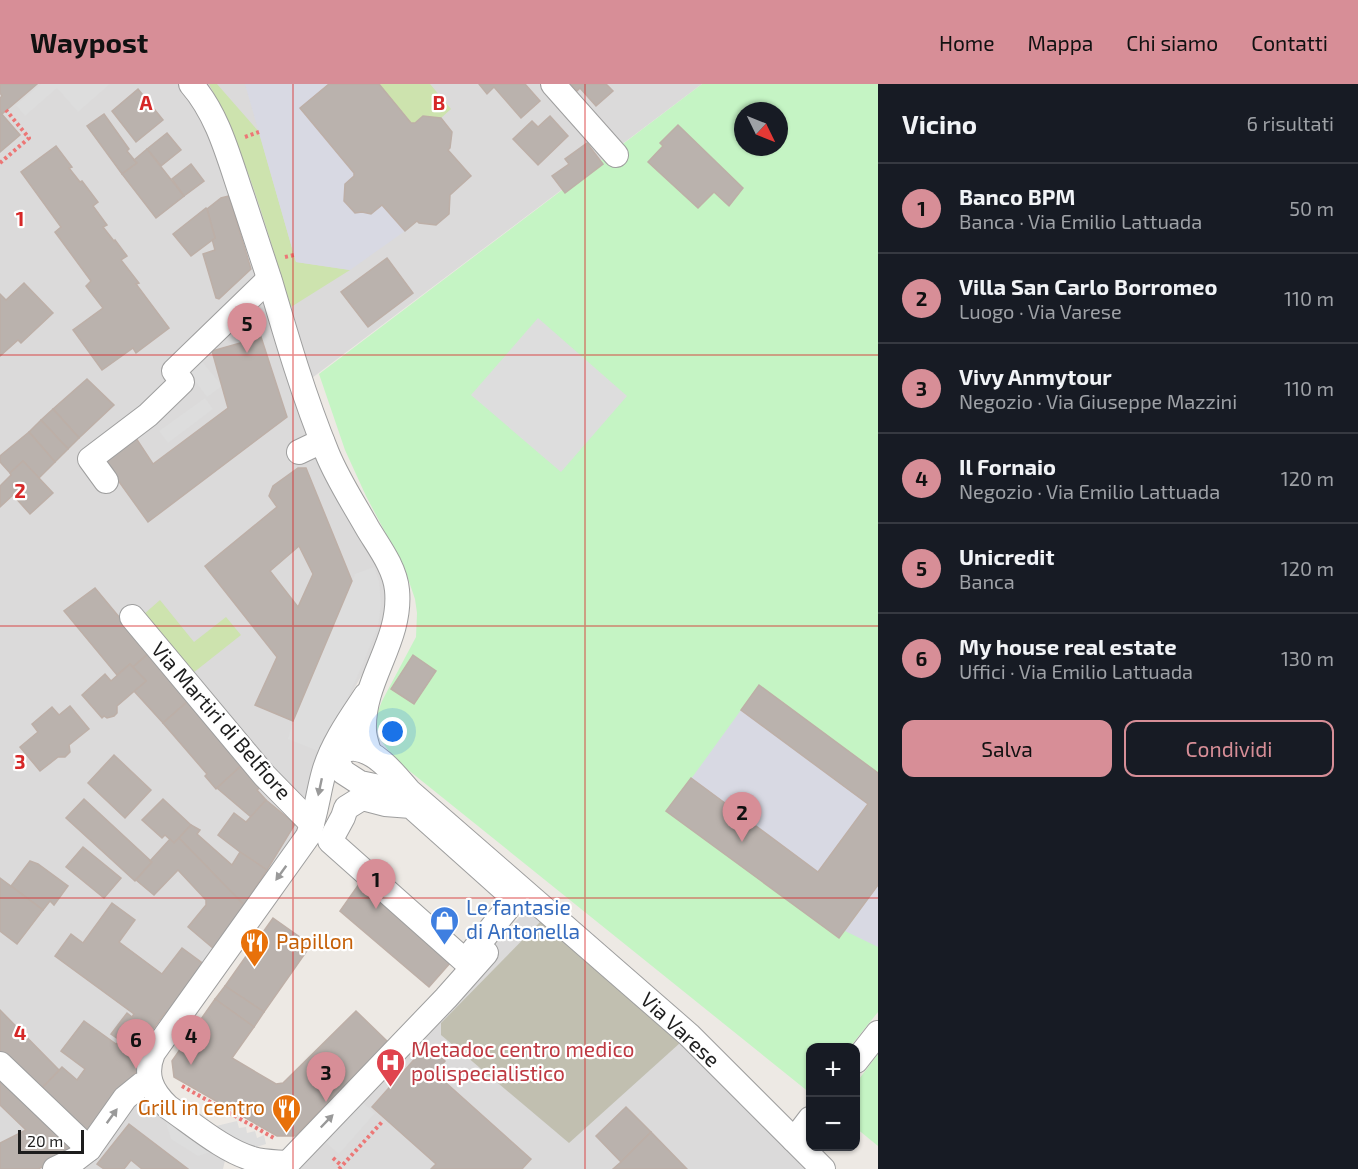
<!DOCTYPE html>
<html lang="it">
<head>
<meta charset="utf-8">
<style>
	body { margin:0; font-family:"Exo 2",sans-serif; background:#20242c; color:#f1f3f6 }
	.controls { position:absolute; right:18px; bottom:18px; display:grid; overflow:hidden; border-radius:12px; box-shadow:0 2px 4px #0004 }
	.controls button { width:54px; height:54px; display:grid; place-items:center; padding:0; border:0; border-bottom:2px solid #363941; background:#171b24; color:#f1f3f6; font:30px sans-serif }
	.compass { position:absolute; left:734px; top:18px; width:54px; height:54px; border-radius:50%; background:#171b24; box-shadow:0 2px 4px #0004; rotate:133deg }
	.scale { position:absolute; left:18px; bottom:15px; width:66px; box-sizing:border-box; padding-left:6px; border:3px solid #1d1d1d; border-top:0; font-size:16px; line-height:21px; white-space:nowrap; color:#1d1d1d; -webkit-text-stroke:4px #fff; paint-order:stroke }
	.you { position:absolute; left:393px; top:648px; width:21px; height:21px; margin:-15px; border:4px solid #fff; border-radius:50%; background:#1a73e8; box-shadow:0 0 0 9px #1a73e833 }
	.badge { display:grid; place-items:center; width:39px; height:39px; border-radius:50%; background:#d78e97; color:#111; font-size:20px; font-weight:700 }
	.pin { position:absolute; translate:-50% -50px; filter:drop-shadow(0 2px 3px #0008) }
	.pin::after { content:''; position:absolute; top:32px; width:21px; height:18px; background:inherit; clip-path:polygon(0 0,100% 0,50% 100%) }
	.list { margin:0; padding:0; list-style:none }
	h2 { display:flex; justify-content:space-between; align-items:center; height:78px; margin:0; padding:0 24px; font-size:26px }
	h2 small { font-size:20px; font-weight:400; color:#9ea1a6 }
	.list li { display:grid; grid-template-columns:39px 1fr auto; gap:18px; align-items:center; box-sizing:border-box; height:90px; padding:0 24px; border-top:2px solid #363941 }
	.list b { display:block; font-size:22px; white-space:nowrap }
	.list p { margin:0; font-size:20px; white-space:nowrap; color:#9ea1a6 }
	.list em { font-size:20px; font-style:normal; color:#9ea1a6 }
	.actions { display:flex; gap:12px; padding:18px 24px }
	.actions a { flex:1; padding:14px 0; border:2px solid #d78e97; border-radius:12px; text-align:center; font-size:21px; color:#d78e97 }
	.actions .main { background:#d78e97; color:#111 }
	.map { position:relative; flex:none; width:878px; height:1085px; overflow:hidden }
	header { display:flex; align-items:center; gap:36px; box-sizing:border-box; height:84px; padding:0 30px; background:#d78e97; color:#111 }
	header strong { font-size:28px }
	nav { display:flex; gap:33px; margin-inline-start:auto; font-size:21px }
	main { display:flex }
	aside { flex:1; background:#171b24 }
	.map>svg:first-child { display:block }
	.residential { fill:#dbdada }
	.construction { fill:#c1bfb0 }
	.grass { fill:#cde3ae }
	.park { fill:#c5f4c4; fill-rule:evenodd }
	.parking { fill:#ddd }
	.plaza { fill:#d8d9e3 }
	.building { fill:#bab2ad; stroke:#bdafa7; stroke-width:1.5; fill-rule:evenodd }
	.lines { fill:none; stroke-linecap:round; stroke-linejoin:round }
	.minor-casing { stroke:#9e9e9e; stroke-width:26 }
	.path { stroke:#ec7776; stroke-width:4; stroke-dasharray:3 3; stroke-linecap:butt }
	.minor { stroke:#fff; stroke-width:24 }
	.oneway { fill:#999 }
	.grid { fill:none; stroke:#d62828; stroke-width:1.5; stroke-opacity:0.55 }
	.labels { text-anchor:middle; stroke-width:4.5; stroke-linejoin:round; paint-order:stroke }
	.street-label { font-size:21px; fill:#1d1d1d; stroke:#fff }
	.shop-label { font-size:21px; fill:#366cbe; stroke:#fff; text-anchor:start }
	.food-label { font-size:21px; fill:#c56008; stroke:#fff; text-anchor:start }
	.health-label { font-size:21px; fill:#be3a42; stroke:#fff; text-anchor:start }
	.grid-label { font-size:20px; text-anchor:middle; font-weight:bold; fill:#d62828; stroke:#fff; stroke-width:4.5; stroke-linejoin:round; paint-order:stroke }
</style>
</head>
<body>
<header>
<strong>Waypost</strong>
<nav><a>Home</a><a>Mappa</a><a>Chi siamo</a><a>Contatti</a></nav>
</header>
<main>
<div class="map">
<svg width="878" height="1085" viewBox="0 0 878 1085">
	<rect width="100%" height="100%" fill="#ede9e4"/>
	<g class="residential">
		<path d="M0,0H184L201,20L384,492L387,508L384,536L364,587L341,628L306,739L144,986L227,1068L223,1085H0Z"/>
		<path d="M197,0H702L308,297Z"/>
		<path d="M532,819L815,1085H283L476,882Z"/>
	</g>
	<path class="construction" d="M542,836L680,959L569,1059L441,951V939Z"/>
	<g class="grass">
		<path d="M209,0H217L259,48L296,178L350,186L291,223C267,148 247,70 209,0Z"/>
		<path d="M379,0H430L451,25L441,34L423,32L415,39H411Z"/>
		<path d="M160,516L194,558L226,533L241,551L193,589L143,531Z"/>
	</g>
	<g class="park">
		<path d="M702,0H878V928L850,963L810,964V1009L402,681L388,666L380,655L377,644V630L382,617L416,553L417,529L415,515L405,486L366,412L345,366L319,290ZM743,27H779V63H743Z"/>
		<path d="M878,970V1062L856,1044V999Z"/>
	</g>
	<g class="parking">
		<path d="M41,0H110L78,28L57,4L25,32L16,21Z"/>
		<path d="M538,234L627,312L561,388L471,311Z"/>
		<path d="M201,276L222,302L207,313L187,286Z"/>
		<path d="M205,314L213,325L168,359L159,347Z"/>
		<path d="M374,483L379,498L381,520L378,543L361,584L323,669L288,655L293,637L355,490Z"/>
		<path d="M362,1018L375,1029L339,1070L326,1059Z"/>
		<path d="M163,1029L206,1055L210,1068L198,1072L171,1055Z"/>
		<path d="M237,1037L239,1044L246,1043L247,1049L255,1047L257,1054L264,1051L266,1060L250,1065L212,1043Z"/>
	</g>
	<g class="plaza">
		<path d="M245,0H329L300,24L354,89V92L345,100L344,117L355,129L362,128L371,130L382,121L405,147L350,186L296,178Z"/>
		<path d="M741,626L868,720L818,788L691,695Z"/>
		<path d="M878,801V863L845,847Z"/>
	</g>
	<g class="building">
		<path d="M0,0H37L2,30L0,28V14L2,12L0,9Z"/>
		<path d="M329,0H379L411,39H415L423,32L441,34L452,48L450,64L448,66L471,92L450,111L449,130L436,141L419,139L417,137L405,147L382,121L371,130L362,128L355,129L344,117L345,100L354,92V89L300,24Z"/>
		<path d="M479,0H525L540,17L521,34L494,3L487,10Z"/>
		<path d="M571,0H606L613,7L596,22L580,4L577,7Z"/>
		<path d="M138,5L163,36L136,58L112,27Z"/>
		<path d="M0,28L20,51L0,68Z"/>
		<path d="M104,30L129,65L127,67L137,79L122,90L87,42Z"/>
		<path d="M550,32L568,52L538,81L513,55L532,37L538,43Z"/>
		<path d="M678,41L743,104L729,122L714,108L698,124L648,78L663,62L660,59Z"/>
		<path d="M167,49L181,66L161,82L147,65Z"/>
		<path d="M587,59L603,80L565,109L552,92L569,80L565,75Z"/>
		<path d="M56,62L72,83L69,84L80,98L82,97L98,118L93,122L107,141L103,143L114,157L115,156L127,172L121,176L139,199L136,200L169,244L136,269L133,264L102,286L73,246L103,224L86,202L91,197L55,148L61,143L21,88Z"/>
		<path d="M147,65L184,112L156,134L122,90L137,79L134,76Z"/>
		<path d="M191,80L204,97L184,112L172,95Z"/>
		<path d="M229,112L251,185L219,215L216,214L203,170L215,166L212,155L215,154L207,125L221,114Z"/>
		<path d="M206,124L207,125L215,154L191,172L173,150Z"/>
		<path d="M387,174L413,209L368,243L341,208Z"/>
		<path d="M24,199L53,229L21,259L18,256L0,272V210L6,216Z"/>
		<path d="M261,253L287,333L148,438L102,374L134,351L153,380L228,324L212,267Z"/>
		<path d="M87,295L114,321L79,354L53,325Z"/>
		<path d="M53,325L79,354L68,365L41,336Z"/>
		<path d="M41,336L68,365L55,378L29,348Z"/>
		<path d="M29,348L55,378L39,394L23,377L10,389L0,378V372Z"/>
		<path d="M23,377L53,409L30,430L13,411L0,423V402L11,391L10,389Z"/>
		<path d="M298,384H306L352,497L293,637L255,621L277,573L205,482L277,423L269,412L273,402ZM299,462L313,490L298,523L270,487Z"/>
		<path d="M95,504L149,569L133,583L130,580L117,591L64,527Z"/>
		<path d="M149,569L188,617L163,639L134,607L146,597L133,583Z"/>
		<path d="M413,571L436,587L414,620L391,605Z"/>
		<path d="M130,580L146,597L117,622V629L114,632L107,634L104,632L102,634L82,611L105,590L111,597Z"/>
		<path d="M759,601L878,689V801L839,854L666,727L691,694L818,788L868,720L741,626Z"/>
		<path d="M188,617L242,681L216,705L205,692L207,690L163,639Z"/>
		<path d="M70,622L89,645L69,661L70,668L65,673H58L40,687L20,663L38,648L32,640L52,623L59,631Z"/>
		<path d="M114,671L151,706L125,734L88,699Z"/>
		<path d="M242,681L261,703L257,706L266,716L251,733L217,704Z"/>
		<path d="M84,715L152,778L135,797L66,734Z"/>
		<path d="M163,715L191,741L174,759L165,751L162,754L142,736Z"/>
		<path d="M266,716L295,740L267,786L240,768L218,751L234,729L246,738Z"/>
		<path d="M191,741L200,746L197,750L232,781L240,768L267,786L244,821L179,754Z"/>
		<path d="M179,754L244,821L214,865L188,843L206,821V816L178,786L154,811L136,796L152,778L150,777L170,755L174,759Z"/>
		<path d="M83,763L121,794L104,814L66,783Z"/>
		<path d="M30,777L38,780L68,802L54,821L50,817L43,826L11,802Z"/>
		<path d="M366,790L458,870L429,903L340,827Z"/>
		<path d="M0,794L43,826L17,860L0,847Z"/>
		<path d="M112,819L135,836L119,858L162,890L182,864L205,881L167,929H165L135,969L145,976L90,1050L38,1008L62,983L77,996L85,985L61,967L84,937L116,960L121,957L111,950L127,929L132,933L134,930L55,872L71,850L83,859Z"/>
		<path d="M273,834L311,861L264,928L225,902Z"/>
		<path d="M225,902L264,928L254,943L215,915Z"/>
		<path d="M215,915L254,943L232,974L276,1000L283,999L356,927L388,958L295,1052H277L174,993L172,977Z"/>
		<path d="M0,926L59,986L38,1008L0,972Z"/>
		<path d="M427,961L445,977L435,989L531,1075L522,1085H431L436,1080L372,1023Z"/>
		<path d="M0,986L77,1061L65,1072L38,1085H0V1059L26,1046L0,1021Z"/>
		<path d="M626,1023L651,1048L621,1078L596,1052Z"/>
		<path d="M129,1040L188,1085H142L131,1076L124,1085H104L97,1080Z"/>
		<path d="M651,1048L687,1085H613L621,1078Z"/>
	</g>
	<g class="lines">
		<defs>
			<g id="minor">
				<path d="M191,0C219,32 229,75 243,115C252,142 261,169 270,197C287,255 304,313 327,369C338,396 354,420 368,445C379,463 395,484 397,506C402,557 362,596 364,646C364,653 367,661 369,668"/>
				<path d="M553,0L616,71"/>
				<path d="M299,368L322,357"/>
				<path d="M106,397L90,375L148,331L182,298L174,287L269,195"/>
				<path d="M132,533L264,691L312,740"/>
				<path d="M332,668C340,667 349,664 356,665C378,668 395,691 409,707L689,951L823,1085"/>
				<path d="M332,668L343,688L360,699L389,705"/>
				<path d="M362,714L385,720L411,722L515,815L465,877L330,757L343,733L346,724Z"/>
				<path d="M856,977L878,949"/>
				<path d="M0,980L89,1065"/>
				<path d="M794,1056L810,1035"/>
				<path d="M286,1079C275,1078 264,1078 253,1075C224,1067 193,1040 168,1023C151,1007 144,991 153,969L308,752C316,731 318,709 324,688C332,660 350,635 366,611"/>
				<path d="M55,1085L76,1075L89,1065L125,1014L141,1001L150,998"/>
				<path d="M282,1085L446,914L486,869"/>
			</g>
		</defs>
		<use href="#minor" class="minor-casing"/>
		<g class="path">
			<path d="M245,53L259,48"/>
			<path d="M0,79L29,54L6,26"/>
			<path d="M285,173L294,171"/>
			<path d="M182,1002L274,1054"/>
			<path d="M333,1074L342,1082"/>
			<path d="M339,1085L382,1038"/>
		</g>
		<use href="#minor" class="minor"/>
	</g>
	<defs><path id="oneway-solid" d="M-6-.8H1V-3.2L6.5 0L1 3.2V.8H-6Z" transform="scale(1.5)"/></defs>
	<g class="oneway">
		<use href="#oneway-solid" transform="translate(320 703) rotate(102)"/>
		<use href="#oneway-solid" transform="translate(281 789) rotate(126)"/>
		<use href="#oneway-solid" transform="translate(112 1032) rotate(-54)"/>
		<use href="#oneway-solid" transform="translate(327 1037) rotate(-46)"/>
	</g>
	<path class="grid" d="M293,0V1085M585,0V1085M0,271H878M0,542H878M0,814H878"/>
	<defs>
		<symbol id="shop-pin" viewBox="-11 -11 22 30"><path d="M0 17L-7.5 6A9.5 9.5 0 1 1 7.5 6Z" fill="#3f7fe0" stroke="#fff"/><path d="M-5-2.5h2.3a2.7 3.5 0 0 1 5.4 0H5L5.5 6h-11ZM-1.5-2.5h3a1.5 2.3 0 0 0-3 0Z" fill="#fff"/></symbol>
		<symbol id="restaurant-pin" viewBox="-11 -11 22 30"><path d="M0 17L-7.5 6A9.5 9.5 0 1 1 7.5 6Z" fill="#e8710a" stroke="#fff"/><path d="M-5-6h1v4h1v-4h1v4h1v-4h1v5L-1.5 .5V6h-2V.5L-5-1ZM5-6V6H3V1.5H1.5Q1.5-4 5-6Z" fill="#fff"/></symbol>
		<symbol id="hospital-pin" viewBox="-11 -11 22 30"><path d="M0 17L-7.5 6A9.5 9.5 0 1 1 7.5 6Z" fill="#e0444e" stroke="#fff"/><path d="M-5-5h3v3.5h4V-5h3V5h-3V1.5h-4V5h-3Z" fill="#fff"/></symbol>
	</defs>
	<g fill-rule="evenodd">
		<use href="#shop-pin" x="428" y="820" width="33" height="45"/>
		<use href="#restaurant-pin" x="238" y="842" width="33" height="45"/>
		<use href="#hospital-pin" x="374" y="962" width="33" height="45"/>
		<use href="#restaurant-pin" x="270" y="1008" width="33" height="45"/>
	</g>
	<g class="labels">
		<g class="street-label">
			<text transform="translate(221 637) rotate(49)" y="7">Via Martiri di Belfiore</text>
			<text transform="translate(680 946) rotate(43)" y="7">Via Varese</text>
		</g>
		<g class="shop-label">
			<text x="466" y="831">Le fantasie<tspan x="466" dy="24">di Antonella</tspan></text>
		</g>
		<g class="food-label">
			<text x="276" y="865">Papillon</text>
			<text x="265" y="1031" text-anchor="end">Grill in centro</text>
		</g>
		<g class="health-label">
			<text x="411" y="973">Metadoc centro medico<tspan x="411" dy="24">polispecialistico</tspan></text>
		</g>
	</g>
	<g class="grid-label">
		<text x="146" y="26">A</text>
		<text x="439" y="26">B</text>
		<text x="20" y="142">1</text>
		<text x="20" y="414">2</text>
		<text x="20" y="685">3</text>
		<text x="20" y="956">4</text>
	</g>
</svg>
<div class="controls">
<button>+</button>
<button>−</button>
</div>
<svg class="compass" viewBox="-18 -18 36 36"><path d="M0-13l5 13h-10z" fill="#e53935"/><path d="M0 13l5-13h-10z" fill="#9ea1a6"/></svg>
<div class="scale">20 m</div>
<div class="you"></div>
<div class="pin badge" style="left:376px;top:825px">1</div>
<div class="pin badge" style="left:742px;top:758px">2</div>
<div class="pin badge" style="left:326px;top:1018px">3</div>
<div class="pin badge" style="left:191px;top:981px">4</div>
<div class="pin badge" style="left:247px;top:269px">5</div>
<div class="pin badge" style="left:136px;top:985px">6</div>
</div>
<aside>
<h2>Vicino<small>6 risultati</small></h2>
<ul class="list">
<li><span class="badge">1</span><div><b>Banco BPM</b><p>Banca · Via Emilio Lattuada</p></div><em>50 m</em></li>
<li><span class="badge">2</span><div><b>Villa San Carlo Borromeo</b><p>Luogo · Via Varese</p></div><em>110 m</em></li>
<li><span class="badge">3</span><div><b>Vivy Anmytour</b><p>Negozio · Via Giuseppe Mazzini</p></div><em>110 m</em></li>
<li><span class="badge">4</span><div><b>Il Fornaio</b><p>Negozio · Via Emilio Lattuada</p></div><em>120 m</em></li>
<li><span class="badge">5</span><div><b>Unicredit</b><p>Banca</p></div><em>120 m</em></li>
<li><span class="badge">6</span><div><b>My house real estate</b><p>Uffici · Via Emilio Lattuada</p></div><em>130 m</em></li>
</ul>
<div class="actions"><a class="main">Salva</a><a>Condividi</a></div>
</aside>
</main>
</body>
</html>
